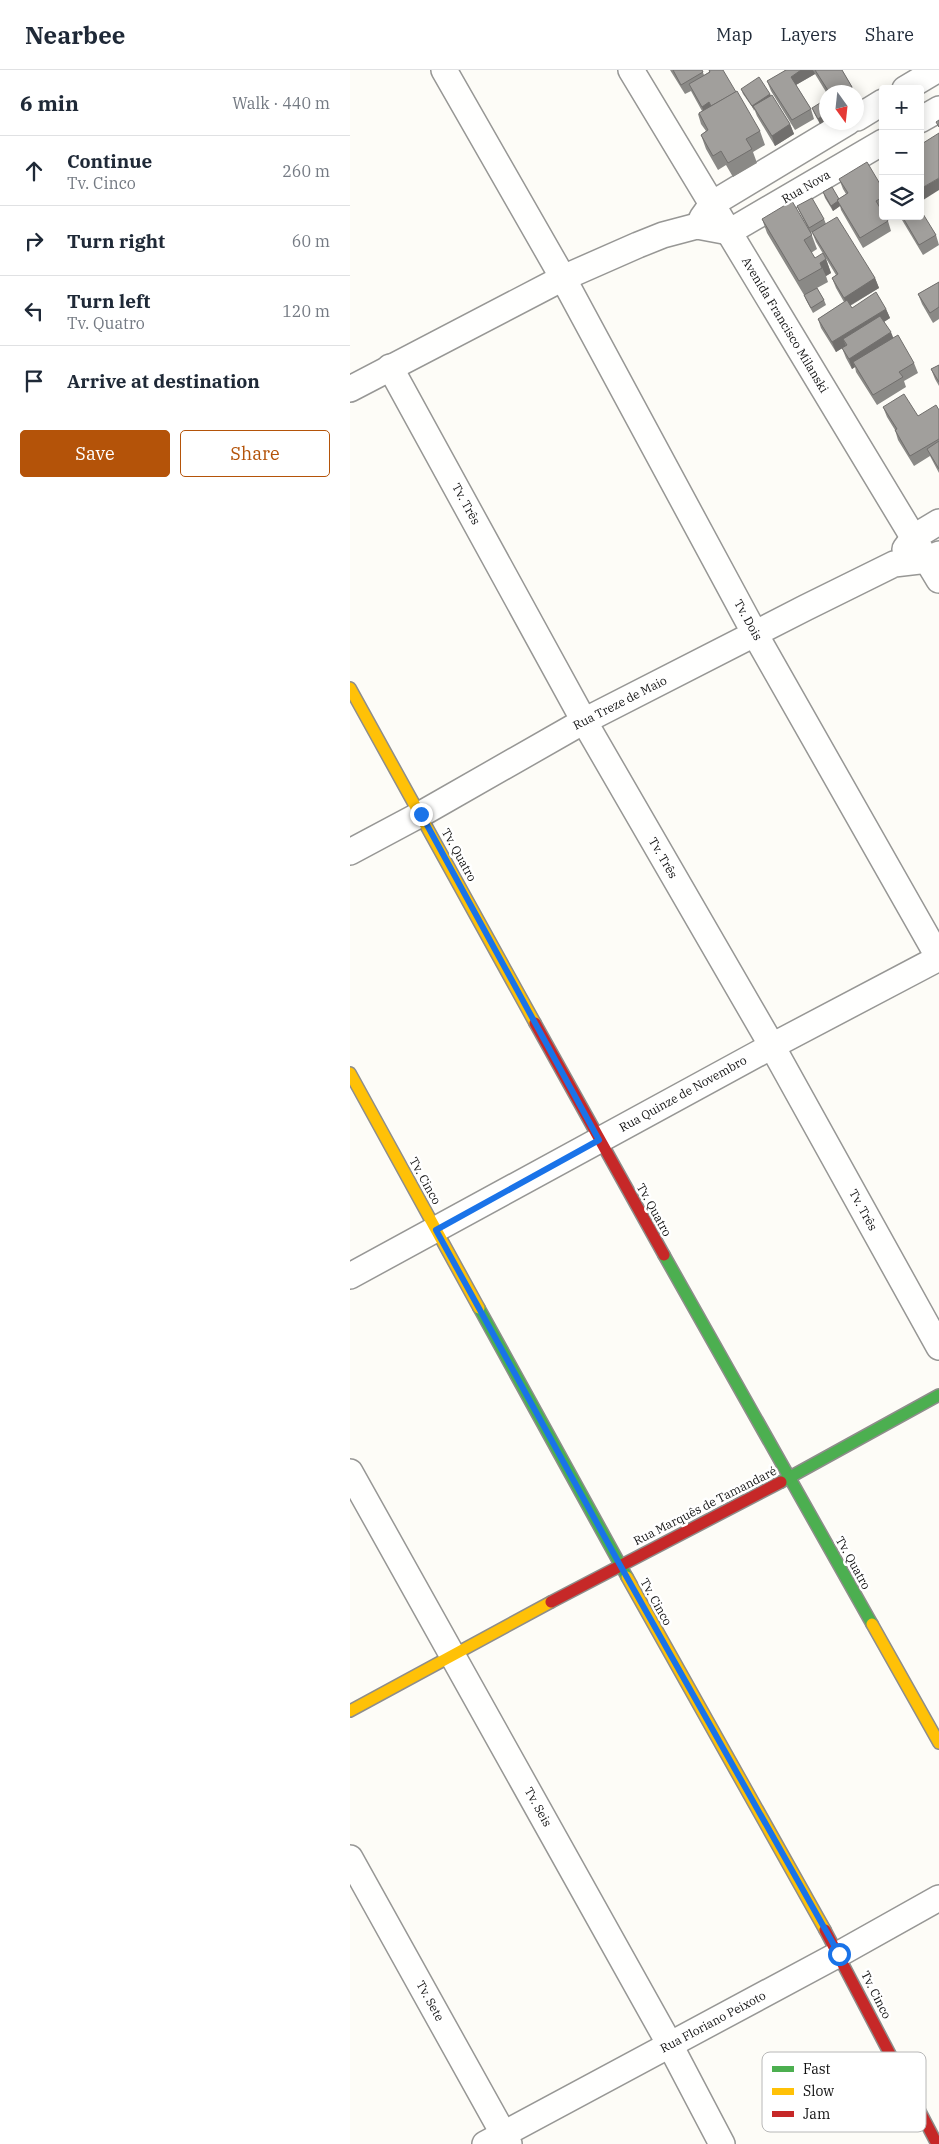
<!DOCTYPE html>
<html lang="en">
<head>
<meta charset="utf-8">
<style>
	body { margin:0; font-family:"IBM Plex Serif",serif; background:#f2f2f3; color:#1f2937 }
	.controls { position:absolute; right:15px; top:15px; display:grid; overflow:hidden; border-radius:5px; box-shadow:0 2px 12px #0003 }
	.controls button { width:45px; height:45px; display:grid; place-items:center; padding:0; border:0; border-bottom:1px solid #e0e1e3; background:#fff; color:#1f2937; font:25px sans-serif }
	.compass { position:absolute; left:469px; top:15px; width:45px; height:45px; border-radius:50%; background:#fff; box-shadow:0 2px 12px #0003; rotate:165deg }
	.stop { position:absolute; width:15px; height:15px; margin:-11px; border:4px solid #1a73e8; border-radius:50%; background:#fff }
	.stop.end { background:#1a73e8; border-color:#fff; box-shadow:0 1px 5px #0008 }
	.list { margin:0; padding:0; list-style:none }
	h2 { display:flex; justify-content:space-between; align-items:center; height:65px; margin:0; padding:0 20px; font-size:21px }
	h2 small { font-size:16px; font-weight:400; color:#747a83 }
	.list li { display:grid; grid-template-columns:32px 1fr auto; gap:15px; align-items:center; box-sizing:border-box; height:70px; padding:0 20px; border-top:1px solid #e0e1e3 }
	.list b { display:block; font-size:19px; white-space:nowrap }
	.list p { margin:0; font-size:16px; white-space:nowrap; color:#747a83 }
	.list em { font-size:16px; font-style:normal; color:#747a83 }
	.actions { display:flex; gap:10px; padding:15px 20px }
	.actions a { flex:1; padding:11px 0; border:1px solid #b45309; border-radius:5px; text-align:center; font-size:18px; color:#b45309 }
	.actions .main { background:#b45309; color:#fff }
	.icon { flex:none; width:28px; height:28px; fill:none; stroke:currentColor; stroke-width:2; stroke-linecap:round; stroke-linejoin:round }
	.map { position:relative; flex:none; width:589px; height:2074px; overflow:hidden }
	header { display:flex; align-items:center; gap:30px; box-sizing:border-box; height:70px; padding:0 25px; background:#fff; border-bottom:1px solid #e0e1e3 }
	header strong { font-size:24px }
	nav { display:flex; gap:28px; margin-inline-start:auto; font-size:18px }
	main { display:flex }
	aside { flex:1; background:#fff }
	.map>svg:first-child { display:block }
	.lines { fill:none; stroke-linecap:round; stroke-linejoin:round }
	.street-casing { stroke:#979795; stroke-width:28 }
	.fast-casing { stroke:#8e8d8b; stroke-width:14 }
	.slow-casing { stroke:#8e8d8b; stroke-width:14 }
	.jam-casing { stroke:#8e8d8b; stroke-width:14 }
	.street { stroke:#fffffe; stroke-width:25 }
	.fast { stroke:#4caf50; stroke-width:11 }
	.slow { stroke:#ffc107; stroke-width:11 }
	.jam { stroke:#c62828; stroke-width:11 }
	.wall { fill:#8a8986 }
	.shaded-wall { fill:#716f6d }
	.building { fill:#a19f9c; stroke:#716f6d }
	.route { stroke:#1a73e8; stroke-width:6 }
	.labels { text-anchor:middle; stroke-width:5; stroke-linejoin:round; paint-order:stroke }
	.street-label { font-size:12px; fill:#111; stroke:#fff }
	.key { fill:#fff; stroke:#b8b8b8; stroke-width:1 }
	.key-label { font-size:14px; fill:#111 }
</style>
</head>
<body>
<header>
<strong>Nearbee</strong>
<nav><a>Map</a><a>Layers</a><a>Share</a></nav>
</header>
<main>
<aside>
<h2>6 min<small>Walk · 440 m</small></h2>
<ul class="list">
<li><svg class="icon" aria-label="ahead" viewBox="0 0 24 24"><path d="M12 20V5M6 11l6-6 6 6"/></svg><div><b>Continue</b><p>Tv. Cinco</p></div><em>260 m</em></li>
<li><svg class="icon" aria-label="right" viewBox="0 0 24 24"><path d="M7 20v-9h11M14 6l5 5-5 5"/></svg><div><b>Turn right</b></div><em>60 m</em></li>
<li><svg class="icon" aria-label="left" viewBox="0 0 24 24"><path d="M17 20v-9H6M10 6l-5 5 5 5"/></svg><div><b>Turn left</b><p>Tv. Quatro</p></div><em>120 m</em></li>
<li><svg class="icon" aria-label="arrive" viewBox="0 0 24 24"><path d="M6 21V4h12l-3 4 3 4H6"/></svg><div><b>Arrive at destination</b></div></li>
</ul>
<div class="actions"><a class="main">Save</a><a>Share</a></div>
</aside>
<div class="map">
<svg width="589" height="2074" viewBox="0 0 589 2074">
	<rect width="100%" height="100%" fill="#fdfcf7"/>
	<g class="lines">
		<defs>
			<g id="street">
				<path d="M94,0L213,208L405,564L589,888"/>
				<path d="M281,0L589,510"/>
				<path d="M555,19L587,0"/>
				<path d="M507,48L533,32"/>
				<path d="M570,50L589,39"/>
				<path d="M352,148L362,134L498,52"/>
				<path d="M40,297L234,651L422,976L589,1277"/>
				<path d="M0,319L213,208L288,175L313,165L347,156L379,162L533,72"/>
				<path d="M555,479L564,467L589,452"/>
				<path d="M0,782L71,744L234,651L455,538L544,494L578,490L589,484"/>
				<path d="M0,1206L422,976L589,888"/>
				<path d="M0,1402L320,1975L372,2074"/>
				<path d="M0,1788L159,2074"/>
				<path d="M135,2074L489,1884L589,1828"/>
			</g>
			<g id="fast">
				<path d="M314,1185L522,1554"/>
				<path d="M129,1238L277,1507"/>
				<path d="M431,1412L589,1325"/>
			</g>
			<g id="slow">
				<path d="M0,618L185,953"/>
				<path d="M0,1003L129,1238"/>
				<path d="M277,1507L475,1860"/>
				<path d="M522,1554L589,1673"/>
				<path d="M0,1641L201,1532"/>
			</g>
			<g id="jam">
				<path d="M185,953L314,1185"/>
				<path d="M201,1532L431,1412"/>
				<path d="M475,1860L587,2074"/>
			</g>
		</defs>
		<use href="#street" class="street-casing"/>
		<use href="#fast" class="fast-casing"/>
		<use href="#slow" class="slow-casing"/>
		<use href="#jam" class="jam-casing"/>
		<use href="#street" class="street"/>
		<use href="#fast" class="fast"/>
		<use href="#slow" class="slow"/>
		<use href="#jam" class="jam"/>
	</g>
	<g class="wall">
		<path d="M320,0H352L354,5L359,2V0L410,61L415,75L403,82L407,93L383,107L376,95L368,100L356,79L351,65L356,61L351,54L348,44L352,41L341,21L335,24Z"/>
		<path d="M434,0H492L502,17L504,22H476L465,4L446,15L461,39L464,49L445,60L421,21L417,11L435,1Z"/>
		<path d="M391,19L420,24L440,54L444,64L425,76L407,46L405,41L393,24Z"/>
		<path d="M462,38L476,43V50L470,54L464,43Z"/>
		<path d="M489,109L533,119V139L531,140L538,151L541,161L513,178L491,140L490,136L483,141L475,128L473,122L489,129L496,124L493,119Z"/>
		<path d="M447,136L474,149L476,154L525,208L529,218L500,236L502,238L536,239L540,248L534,252L543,268L564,293L568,303L554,311L556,317L527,335L506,302L505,297L502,299L496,288L492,278L495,276L486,282L471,258L468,249L494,232L486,218L482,208L486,205L466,172L462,162L461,163L467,179L461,183L465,188L476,189L481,203L476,206L478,212L467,218L474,230L476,235L463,243L456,230L454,225L417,163L412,149L458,158L449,141Z"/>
		<path d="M551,146H570L586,165L589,175L573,185L552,150Z"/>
		<path d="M589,212V249L583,253L572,234L568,224Z"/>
		<path d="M589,295V316L585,309L581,299Z"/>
		<path d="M533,337L568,346L589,340V403L580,386L564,396L548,370L545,360L537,347Z"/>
	</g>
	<g class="shaded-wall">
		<path d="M451,0H463L465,4L444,16L441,7Z"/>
		<path d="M502,17L504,22H493Z"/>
		<path d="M420,24L422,29L403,36L404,41L402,36Z"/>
		<path d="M359,32L362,41L355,45L352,37Z"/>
		<path d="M476,43V50L470,54L468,49Z"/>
		<path d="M440,54L444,64L425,76L422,66Z"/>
		<path d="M589,108V120L570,132V119Z"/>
		<path d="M488,131L490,136L483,141L481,136Z"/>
		<path d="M476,189L481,203L476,206L470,193Z"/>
		<path d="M525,208L529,218L497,237L494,228Z"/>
		<path d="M536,239L540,248L497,275L493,269L496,276L486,282L482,272Z"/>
		<path d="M541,262L545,272L503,292L505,297L502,299L499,289Z"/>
	</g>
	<g class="building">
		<path d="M323,0H352L353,2L331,15Z"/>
		<path d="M359,0H373L386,22L361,36L359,32L352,37L339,14L360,2Z"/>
		<path d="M436,0H451L441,7L461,39L442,50L417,11Z"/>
		<path d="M465,0H492L502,17L493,22H479Z"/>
		<path d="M409,7L420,24L402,36L391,19Z"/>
		<path d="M387,21L410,61L396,69L402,79L378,93L371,81L363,86L351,65L358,60L349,43Z"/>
		<path d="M422,25L440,54L422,66L403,36Z"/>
		<path d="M470,33L476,43L468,49L462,38Z"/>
		<path d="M589,50V57L586,52Z"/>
		<path d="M589,63V108L570,119V75Z"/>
		<path d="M517,92L533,119V127L526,131L533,143V146H535L538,151L510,168L487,130L498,123L489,109Z"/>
		<path d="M482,117L489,129L487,130L488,131L481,136L473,122Z"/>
		<path d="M462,128L474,149L459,158L447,136Z"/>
		<path d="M442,131L462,165L454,170L465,188L473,183L476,189L470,193L472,198L449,211L412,149Z"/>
		<path d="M570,139L586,165L569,175L552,146H570Z"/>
		<path d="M487,147L525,208L494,228L482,208L488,204L462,162Z"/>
		<path d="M589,212V237L580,243L568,224Z"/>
		<path d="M467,218L474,230L461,238L454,225Z"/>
		<path d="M526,222L536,239L482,272L468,249L497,230L502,238Z"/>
		<path d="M530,246L541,262L499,289L492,278L497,275L493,269Z"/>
		<path d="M548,265L564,293L549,302L553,307L523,325L503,292Z"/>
		<path d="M589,295V312L581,299Z"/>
		<path d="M554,324L568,346L586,335L589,340V369L560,386L545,360L547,359L533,337Z"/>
		<path d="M589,371V399L577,379Z"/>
	</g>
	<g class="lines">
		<path class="route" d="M71,744L249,1070L86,1160L270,1495L489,1884"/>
	</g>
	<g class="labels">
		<g class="street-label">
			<text transform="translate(456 117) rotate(-30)" y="4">Rua Nova</text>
			<text transform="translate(435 255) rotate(59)" y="4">Avenida Francisco Milanski</text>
			<text transform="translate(116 434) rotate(61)" y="4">Tv. Três</text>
			<text transform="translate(398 550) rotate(61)" y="4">Tv. Dois</text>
			<text transform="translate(270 633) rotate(-27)" y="4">Rua Treze de Maio</text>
			<text transform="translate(109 785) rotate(61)" y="4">Tv. Quatro</text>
			<text transform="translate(313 788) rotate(60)" y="4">Tv. Três</text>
			<text transform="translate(333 1024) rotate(-29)" y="4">Rua Quinze de Novembro</text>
			<text transform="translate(75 1111) rotate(61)" y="4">Tv. Cinco</text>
			<text transform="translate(304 1140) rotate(61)" y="4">Tv. Quatro</text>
			<text transform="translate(513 1140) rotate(61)" y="4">Tv. Três</text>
			<text transform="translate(355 1436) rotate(-27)" y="4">Rua Marquês de Tamandaré</text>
			<text transform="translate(503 1493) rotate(61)" y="4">Tv. Quatro</text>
			<text transform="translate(306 1532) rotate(61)" y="4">Tv. Cinco</text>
			<text transform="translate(188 1737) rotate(61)" y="4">Tv. Seis</text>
			<text transform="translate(526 1925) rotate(63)" y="4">Tv. Cinco</text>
			<text transform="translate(80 1931) rotate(61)" y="4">Tv. Sete</text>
			<text transform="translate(363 1952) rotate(-28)" y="4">Rua Floriano Peixoto</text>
		</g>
	</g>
	<rect x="412" y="1982" width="164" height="80" rx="8" class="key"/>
	<rect x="422" y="1996" width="22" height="6" fill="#4caf50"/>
	<rect x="422" y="2018" width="22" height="7" fill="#ffc107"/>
	<rect x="422" y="2041" width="22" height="6" fill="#c62828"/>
	<g class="key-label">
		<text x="453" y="2004">Fast</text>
		<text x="453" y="2026">Slow</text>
		<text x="453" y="2049">Jam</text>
	</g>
</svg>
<div class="controls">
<button>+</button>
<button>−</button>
<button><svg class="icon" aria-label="layers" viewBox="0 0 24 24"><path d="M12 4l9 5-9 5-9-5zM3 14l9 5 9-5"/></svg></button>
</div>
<svg class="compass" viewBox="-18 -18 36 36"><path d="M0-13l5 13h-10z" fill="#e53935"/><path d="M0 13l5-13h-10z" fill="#747a83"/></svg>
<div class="stop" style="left:489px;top:1884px"></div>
<div class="stop end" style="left:71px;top:744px"></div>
</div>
</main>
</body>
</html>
